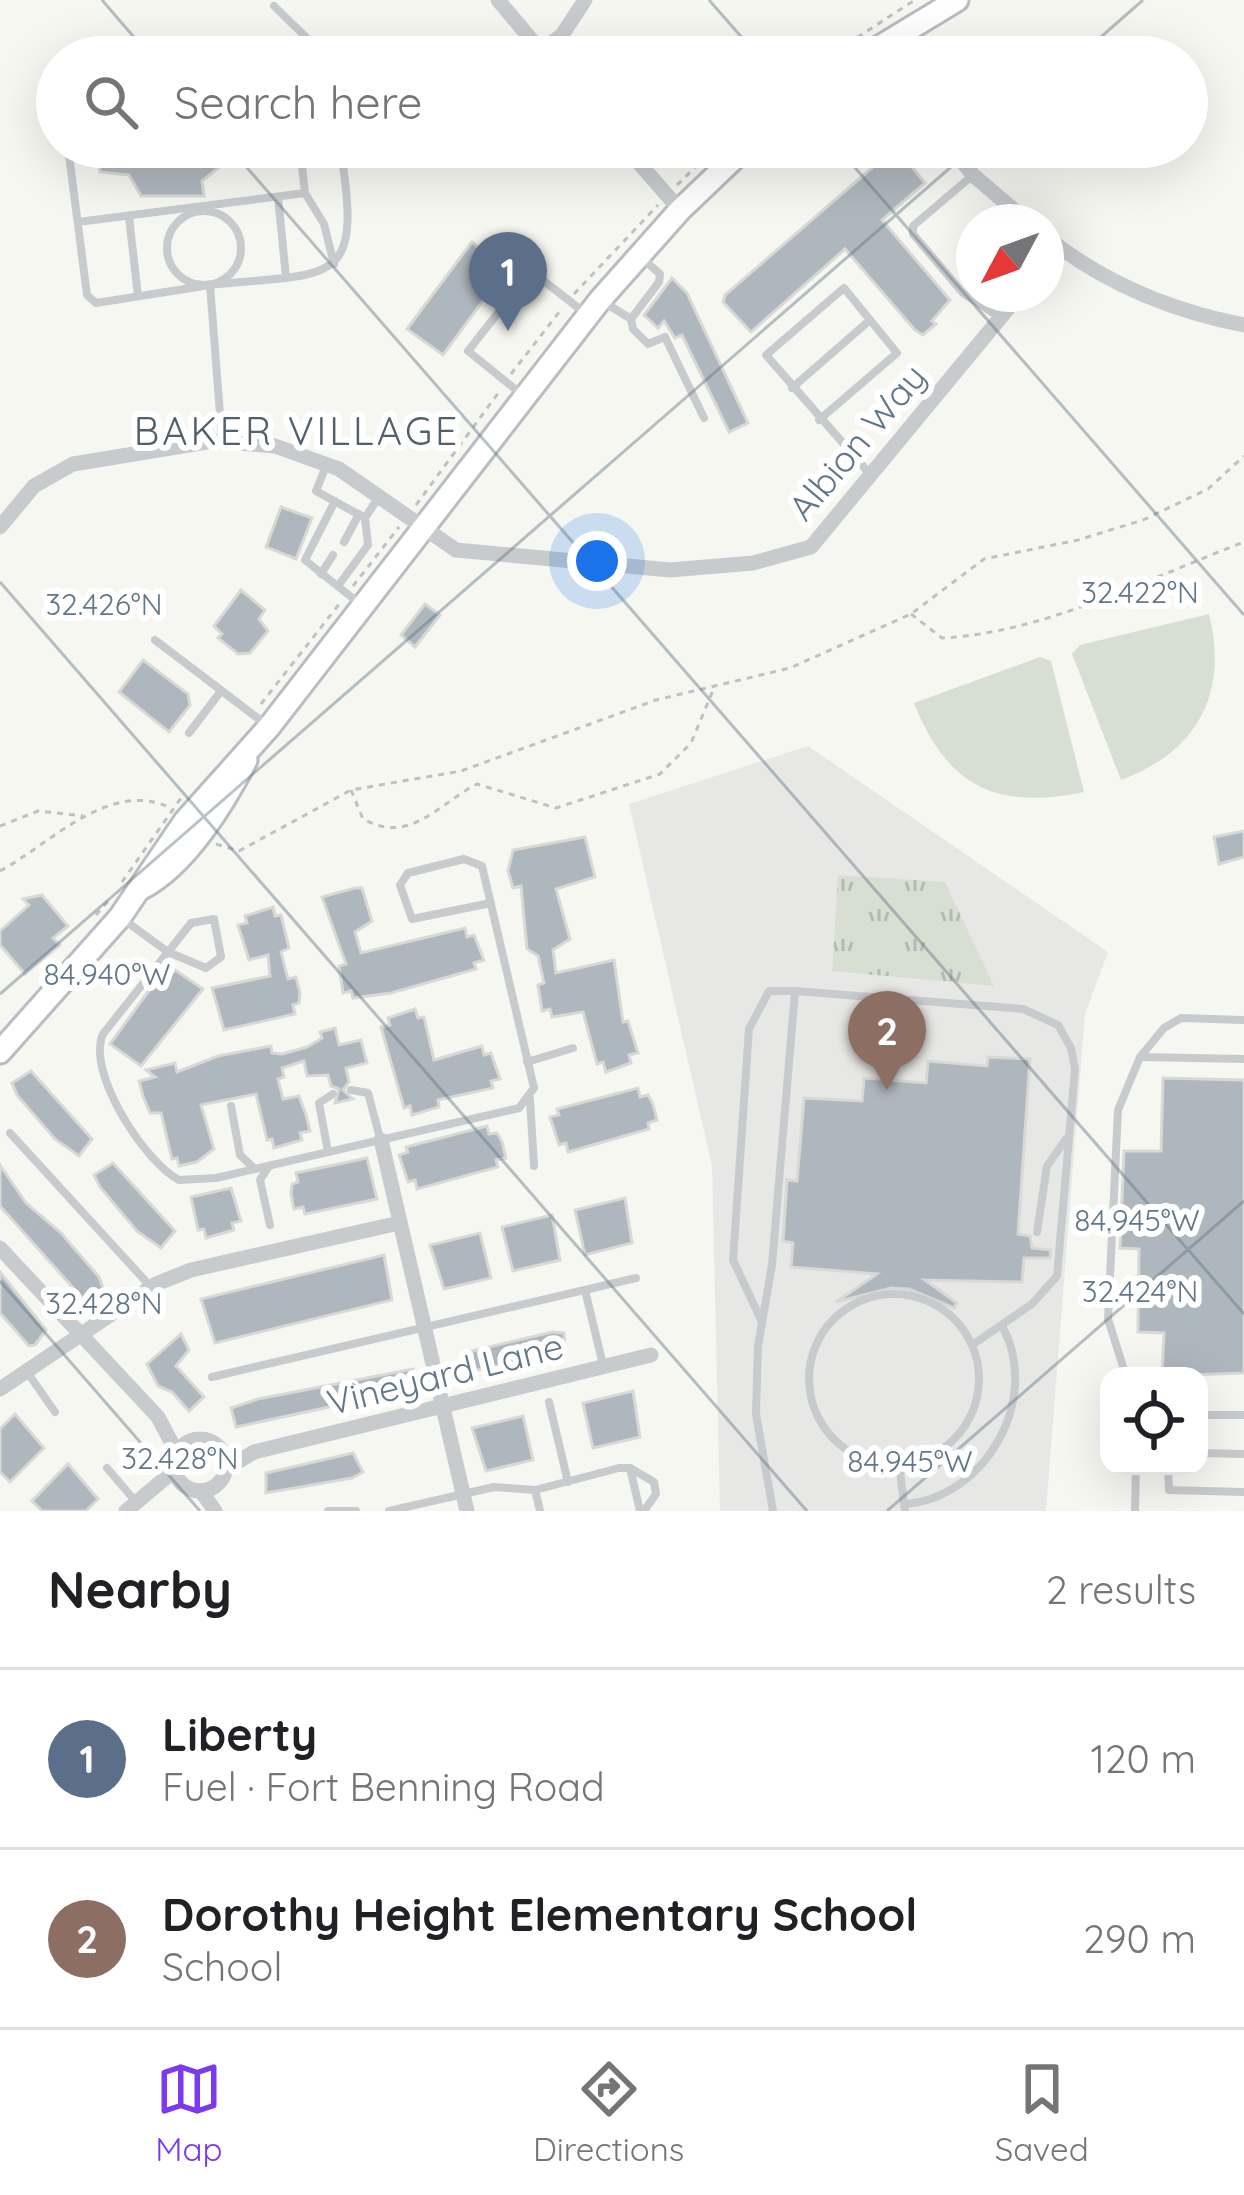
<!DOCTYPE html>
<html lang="en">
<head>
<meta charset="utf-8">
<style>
	body { margin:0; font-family:Quicksand,sans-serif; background:#f2f2f2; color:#202124 }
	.controls { position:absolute; right:36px; bottom:36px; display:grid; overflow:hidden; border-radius:24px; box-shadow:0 12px 48px #0002 }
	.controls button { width:108px; height:108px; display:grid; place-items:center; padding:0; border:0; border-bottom:3px solid #e0e0e0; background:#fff; color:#202124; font:60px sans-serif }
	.compass { position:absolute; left:956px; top:204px; width:108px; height:108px; border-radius:50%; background:#fff; box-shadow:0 12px 48px #0002; rotate:229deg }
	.you { position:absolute; left:597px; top:561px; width:42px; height:42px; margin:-30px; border:9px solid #fff; border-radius:50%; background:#1a73e8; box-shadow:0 0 0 18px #1a73e833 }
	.badge { display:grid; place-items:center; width:78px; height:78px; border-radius:50%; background:#7c3aed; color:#fff; font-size:39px; font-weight:700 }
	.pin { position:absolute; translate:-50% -99px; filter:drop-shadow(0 3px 6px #0008) }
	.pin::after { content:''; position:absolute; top:63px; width:42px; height:36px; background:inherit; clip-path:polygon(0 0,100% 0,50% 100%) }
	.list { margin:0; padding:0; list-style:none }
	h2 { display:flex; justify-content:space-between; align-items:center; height:156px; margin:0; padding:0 48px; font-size:51px }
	h2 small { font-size:39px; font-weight:400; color:#757577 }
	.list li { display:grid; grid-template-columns:78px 1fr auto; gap:36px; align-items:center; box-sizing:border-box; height:180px; padding:0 48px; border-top:3px solid #e0e0e0 }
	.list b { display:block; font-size:45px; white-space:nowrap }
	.list p { margin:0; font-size:39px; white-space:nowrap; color:#757577 }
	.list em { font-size:39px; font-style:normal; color:#757577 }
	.icon { flex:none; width:66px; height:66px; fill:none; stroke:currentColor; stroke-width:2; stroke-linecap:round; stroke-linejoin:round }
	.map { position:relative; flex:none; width:1244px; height:1511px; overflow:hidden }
	.search { position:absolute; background:#fff; box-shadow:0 12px 48px #0002; left:36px; right:36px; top:36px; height:132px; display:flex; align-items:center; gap:30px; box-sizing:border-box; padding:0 42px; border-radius:66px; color:#757577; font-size:45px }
	.sheet { height:516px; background:#fff }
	nav { display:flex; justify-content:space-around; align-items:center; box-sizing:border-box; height:168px; border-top:3px solid #e0e0e0; background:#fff; font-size:33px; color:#757577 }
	nav a { display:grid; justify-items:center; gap:6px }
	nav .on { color:#7c3aed }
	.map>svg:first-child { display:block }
	.built { fill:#e7e8e6 }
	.park { fill:url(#park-tufts) }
	.pitch { fill:#d7dfd3 }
	.building { fill:#aeb7bd; stroke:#d8d8d5; stroke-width:3 }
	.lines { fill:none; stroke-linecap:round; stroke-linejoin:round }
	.secondary-casing { stroke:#b7bdc1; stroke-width:27 }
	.path { stroke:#bec1c3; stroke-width:3; stroke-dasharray:6 6; stroke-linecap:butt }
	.lane { stroke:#c8cbce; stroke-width:8 }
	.street { stroke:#c8cbce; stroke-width:15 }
	.secondary { stroke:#fff; stroke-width:21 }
	.ticks { fill:none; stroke:#627787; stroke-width:3; stroke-opacity:0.45 }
	.labels { text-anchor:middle; stroke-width:12; stroke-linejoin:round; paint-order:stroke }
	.street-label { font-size:36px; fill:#627787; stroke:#fff }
	.neighbourhood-label { font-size:39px; letter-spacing:3px; fill:#51606b; stroke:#fff }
	.ticks-label { font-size:30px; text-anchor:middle; fill:#627787; stroke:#fff; stroke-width:12; stroke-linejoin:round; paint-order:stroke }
</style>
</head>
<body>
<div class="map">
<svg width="1244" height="1511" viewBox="0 0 1244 1511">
	<defs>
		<pattern id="park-tufts" width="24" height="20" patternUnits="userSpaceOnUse" patternTransform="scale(3)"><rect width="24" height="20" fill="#d7dfd3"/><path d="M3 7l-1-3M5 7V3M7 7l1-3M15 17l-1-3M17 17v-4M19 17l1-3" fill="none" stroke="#b2bab1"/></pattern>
	</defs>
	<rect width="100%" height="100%" fill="#f7f7f2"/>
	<path class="built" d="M808,746L1108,952L1085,1014L1046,1511H720L712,1166L629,804Z"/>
	<path class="park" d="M838,875L945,882L994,986L832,971Z"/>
	<g class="pitch">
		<path d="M1209,614C1229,693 1197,752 1121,780L1072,654L1080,645Z"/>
		<path d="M1040,657L1051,661L1084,792C997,810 948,788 914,703Z"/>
	</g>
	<g class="building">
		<path d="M98,147H263V156L227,161L202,181L204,196H141L129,175L100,172Z"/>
		<path d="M896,147L925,183L882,220L950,300L932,321L936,324L923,335L915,330L845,249L751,332L723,302L725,295Z"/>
		<path d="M472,242L507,268L443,355L407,329Z"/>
		<path d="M672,278L687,293L748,423L729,432L682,335L675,338L664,321L658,328L644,315Z"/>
		<path d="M281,507L312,518L296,559L266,547Z"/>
		<path d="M241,590L265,610L259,619L268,631L250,653L238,654L218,638L222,634L214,626Z"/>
		<path d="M425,604L440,615L415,647L401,635Z"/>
		<path d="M143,660L188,694L190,705L169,732L119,692Z"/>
		<path d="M1244,831V857L1219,864L1214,837Z"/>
		<path d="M585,837L595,877L556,889L570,939L553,950L556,973L614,960L623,1022L628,1021L638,1053L629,1055L631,1063L606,1072L603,1062L597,1064L583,1012L552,1017L550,1009L542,1011L538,985L544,983L538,956L527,949L521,886L513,888L508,871L513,850Z"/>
		<path d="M355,888H362L372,921L355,932L361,953L465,928L467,937L474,935L484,960L474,963L476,969L391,993L353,998L351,991L343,993L339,966L346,964L322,897Z"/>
		<path d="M42,895L68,926L53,938L60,945L25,974L0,945V931L29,905L23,899Z"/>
		<path d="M273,907L275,916L281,915L289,948L281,952L288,979L296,977L300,993L299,1003L293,1005L295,1014L224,1030L212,988L270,976L268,955L249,960L238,925L247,923L245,916Z"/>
		<path d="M164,970L170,975L175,970L203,989L141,1066L110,1044Z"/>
		<path d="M415,1009L418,1018L424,1017L434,1060L482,1046L484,1055L491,1053L500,1079L491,1081L493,1088L438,1100L439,1107L412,1115L410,1106L404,1108L381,1027L390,1025L388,1018Z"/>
		<path d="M335,1028L339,1045L361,1040L367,1063L346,1068L349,1082L343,1090L353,1099L335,1103L339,1089L331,1086L328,1075L307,1076L304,1061L282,1068L284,1077L278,1079L283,1099L299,1096L306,1115L310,1131L300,1133L302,1140L274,1148L272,1139L267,1140L256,1094L201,1105L214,1149L197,1162L179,1166L177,1158L172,1159L161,1113H150L143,1096L139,1081L155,1077L146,1070L175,1063L177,1072L218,1056L271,1046L272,1053L282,1054L307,1047L322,1038L320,1032Z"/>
		<path d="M988,1057L1030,1059L1018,1234L1030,1236L1032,1248L1051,1250L1050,1258H1024L1022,1282L925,1280L957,1303L954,1308L909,1289L891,1288L836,1302L877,1274L791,1267L793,1243L783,1241L787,1180L797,1181L804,1098L862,1101L864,1078L926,1083L928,1061L987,1066Z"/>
		<path d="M31,1071L92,1139L79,1156L55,1139L17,1095L12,1083Z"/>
		<path d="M1163,1078L1244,1080V1373L1162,1376L1164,1333L1138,1332L1139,1249L1120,1248L1124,1151H1161Z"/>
		<path d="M638,1088L640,1097L648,1095L653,1104L657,1120L648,1123L649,1129L568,1152L566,1143L559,1145L550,1117L559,1115L557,1109Z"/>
		<path d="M487,1126L489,1134L497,1133L502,1142L506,1158L496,1160L498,1167L417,1189L415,1180L408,1182L399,1155L408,1152L406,1147Z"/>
		<path d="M367,1158L377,1199L305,1214L303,1207L294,1209L291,1194L292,1184L298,1182L296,1173Z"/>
		<path d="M113,1163L175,1231L161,1248L137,1231L100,1187L94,1175Z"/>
		<path d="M0,1165L26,1203L61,1233L99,1277L104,1290L92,1301H85L0,1206Z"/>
		<path d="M231,1188L241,1221L232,1223L234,1230L206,1238L204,1229L198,1230L191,1197Z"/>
		<path d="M625,1198L632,1243L585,1255L575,1210Z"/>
		<path d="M552,1215L560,1260L513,1271L502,1227Z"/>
		<path d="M480,1233L491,1278L444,1289L430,1245Z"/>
		<path d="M384,1255L392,1300L215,1343L201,1299Z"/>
		<path d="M0,1272L46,1330L35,1345L29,1346L0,1313Z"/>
		<path d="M552,1332L564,1333L565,1353L473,1371L472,1351Z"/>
		<path d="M181,1334L189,1350L176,1366L204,1397L189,1411L172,1392L158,1386L147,1364Z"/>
		<path d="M413,1369V1389L236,1427L231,1408L258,1399Z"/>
		<path d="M633,1391L640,1437L593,1448L583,1403Z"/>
		<path d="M15,1414L44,1448L10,1482L0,1472V1429Z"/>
		<path d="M523,1416L533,1460L486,1471L472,1428Z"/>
		<path d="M353,1453L363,1472L352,1478L266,1493V1473Z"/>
		<path d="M68,1464L98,1499L86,1511H42L32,1501Z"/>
	</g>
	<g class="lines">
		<defs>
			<g id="secondary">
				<path d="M863,57L957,0"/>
				<path d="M142,888C186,865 224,803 246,760"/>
				<path d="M0,1052L120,917L185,821L269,727L600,300L680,210L746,147"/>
			</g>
		</defs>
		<use href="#secondary" class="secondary-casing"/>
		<g class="path">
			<path d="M827,57L915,0"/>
			<path d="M677,185L716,147"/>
			<path d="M574,294L658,205"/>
			<path d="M511,374L560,311"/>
			<path d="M416,505L499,392"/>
			<path d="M353,586L399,527"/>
			<path d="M911,614L942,638C1044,633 1149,578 1244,542"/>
			<path d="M261,704L340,603"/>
			<path d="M351,790L363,819C410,845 437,805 477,784L556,808L660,774L691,743L714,688"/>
			<path d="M0,826L38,811L83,816"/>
			<path d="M216,844L239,851L351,790L461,771L656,700L790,668L911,614L984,559L1078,540L1143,520L1208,489L1244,456"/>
			<path d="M0,871C49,845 110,778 171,808"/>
			<path d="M122,882L181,798"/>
			<path d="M96,915L109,900"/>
		</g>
		<g class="lane">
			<path d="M274,6L315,46L319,57"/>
			<path d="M68,147L87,295L96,303L210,285L222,440"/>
			<path d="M300,147L305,193"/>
			<path d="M973,175L913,226V234L963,293L999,317"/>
			<path d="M278,197L286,277"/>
			<circle cx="204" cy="248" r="37"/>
			<path d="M129,217L138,296"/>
			<path d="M78,222L305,193L324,224L334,264"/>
			<path d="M210,285C334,272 364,289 340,147"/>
			<path d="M602,301L631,319L659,282L660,274L643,259"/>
			<path d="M631,319L633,329L648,344L665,337L704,418"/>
			<path d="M792,388L870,320"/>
			<path d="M525,397L468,351L531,271L585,313"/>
			<path d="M819,420L897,353L844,288L766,355L870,474"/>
			<path d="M326,466L316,491L365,518L380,495"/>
			<path d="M335,501L305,560L360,604"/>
			<path d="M344,542L359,514"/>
			<path d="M321,574L333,555"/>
			<path d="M338,586L368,545L365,518"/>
			<path d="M155,640L268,726"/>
			<path d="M189,733L221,691"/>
			<path d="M120,917L168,952L206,968L221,957L214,919L191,923L103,1034C86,1073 145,1162 179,1180L216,1178L519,1108L534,1088L482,866L464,859L408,873L400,885L412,919L491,903"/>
			<path d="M1141,1057L1244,1059"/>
			<path d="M527,1062L573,1048"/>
			<path d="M351,1090L368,1093L380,1138"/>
			<path d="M530,1099L534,1166"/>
			<path d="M231,1106L240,1155L255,1169"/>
			<path d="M10,1133L151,1287"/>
			<path d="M328,1152L319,1103L333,1094"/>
			<path d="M269,1166L260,1180L270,1225"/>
			<path d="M1037,1232L1047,1166L1066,1139"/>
			<path d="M585,1290L603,1365"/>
			<circle cx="894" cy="1379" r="85"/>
			<path d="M762,1322L733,1260L749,1029L769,991H795L1023,1009L1058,1025L1071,1048L1075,1069L1057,1276L1032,1304L972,1345"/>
			<path d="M27,1372L55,1412"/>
			<path d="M1126,1376L1108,1319L1118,1110L1140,1057L1164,1028L1181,1018L1244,1020"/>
			<path d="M212,1377L636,1278"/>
			<path d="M549,1402L568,1482"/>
			<path d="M1199,1415H1244"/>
			<path d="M1199,1453L1244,1454"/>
			<path d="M899,1464L905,1511"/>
			<path d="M1168,1466L1169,1490L1244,1492"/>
			<path d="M107,1468L136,1502"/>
			<path d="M630,1468L640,1511"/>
			<path d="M535,1490L540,1511"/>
			<path d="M905,1504C986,1498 1042,1398 1002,1326"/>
			<path d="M328,1511H356"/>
			<path d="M389,1511L494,1487L535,1490L619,1468H630L654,1482L656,1494L644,1511"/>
			<path d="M773,1511L756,1414L758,1346L772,1265L795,991"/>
			<path d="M1135,1511L1136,1466"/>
		</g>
		<g class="street">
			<path d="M498,0L546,57"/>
			<path d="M541,51L562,35L585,0"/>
			<path d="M625,147L680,210"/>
			<path d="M951,147L973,175L1028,222"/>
			<path d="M1046,237C1104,283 1172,311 1244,325"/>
			<path d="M0,527L34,486L73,464L213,441L275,446L339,469L456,550L670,570L753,563L811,547L1020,294"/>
			<path d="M381,1140L467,1511"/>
			<path d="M0,1248L158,1417L177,1453"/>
			<path d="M0,1389L156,1284L191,1270L399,1223"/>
			<circle cx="200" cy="1465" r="26"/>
			<path d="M226,1469L254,1452L651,1355"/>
			<path d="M201,1491L215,1511"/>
			<path d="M126,1511L175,1470"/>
		</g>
		<use href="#secondary" class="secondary"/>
	</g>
	<path class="ticks" d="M102,0L151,57M709,0L759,57M1078,57L1143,0M229,147L1244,1314M837,147L1244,615M0,582L807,1511M0,994L974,147M0,1281L200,1511M887,1511L1244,1201"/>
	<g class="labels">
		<g class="street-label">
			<text transform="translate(857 442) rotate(-50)" y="13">Albion Way</text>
			<text transform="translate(445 1374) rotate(-14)" y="13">Vineyard Lane</text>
		</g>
		<g class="neighbourhood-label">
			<text x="297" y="445">BAKER VILLAGE</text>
		</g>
	</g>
	<g class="ticks-label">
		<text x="1140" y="603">32.422°N</text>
		<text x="104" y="615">32.426°N</text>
		<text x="107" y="985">84.940°W</text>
		<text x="1137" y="1231">84.945°W</text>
		<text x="1140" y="1302">32.424°N</text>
		<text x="104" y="1314">32.428°N</text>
		<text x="180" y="1469">32.428°N</text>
		<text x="910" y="1472">84.945°W</text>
	</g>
</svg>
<div class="controls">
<button><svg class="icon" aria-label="locate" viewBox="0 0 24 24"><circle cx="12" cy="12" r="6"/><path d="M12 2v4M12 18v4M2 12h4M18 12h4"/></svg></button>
</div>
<svg class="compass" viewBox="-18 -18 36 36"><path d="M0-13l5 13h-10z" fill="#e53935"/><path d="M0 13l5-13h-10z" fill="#757577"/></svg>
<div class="you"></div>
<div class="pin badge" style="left:508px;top:331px;background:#5c6f8a">1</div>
<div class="pin badge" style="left:887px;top:1090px;background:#8d6e63">2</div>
<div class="search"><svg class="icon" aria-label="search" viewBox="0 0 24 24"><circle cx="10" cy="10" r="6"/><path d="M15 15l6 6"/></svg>Search here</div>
</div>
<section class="sheet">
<h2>Nearby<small>2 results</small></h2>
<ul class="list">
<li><span class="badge" style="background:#5c6f8a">1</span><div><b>Liberty</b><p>Fuel · Fort Benning Road</p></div><em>120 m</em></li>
<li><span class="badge" style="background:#8d6e63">2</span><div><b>Dorothy Height Elementary School</b><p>School</p></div><em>290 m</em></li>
</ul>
</section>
<nav>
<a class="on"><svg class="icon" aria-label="map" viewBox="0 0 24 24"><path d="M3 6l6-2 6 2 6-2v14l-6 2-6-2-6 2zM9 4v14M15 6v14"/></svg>Map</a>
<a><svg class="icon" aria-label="directions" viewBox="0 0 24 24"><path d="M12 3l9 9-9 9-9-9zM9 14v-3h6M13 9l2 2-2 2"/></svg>Directions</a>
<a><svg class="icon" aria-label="saved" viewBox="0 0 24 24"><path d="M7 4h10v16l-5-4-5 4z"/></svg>Saved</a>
</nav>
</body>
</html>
